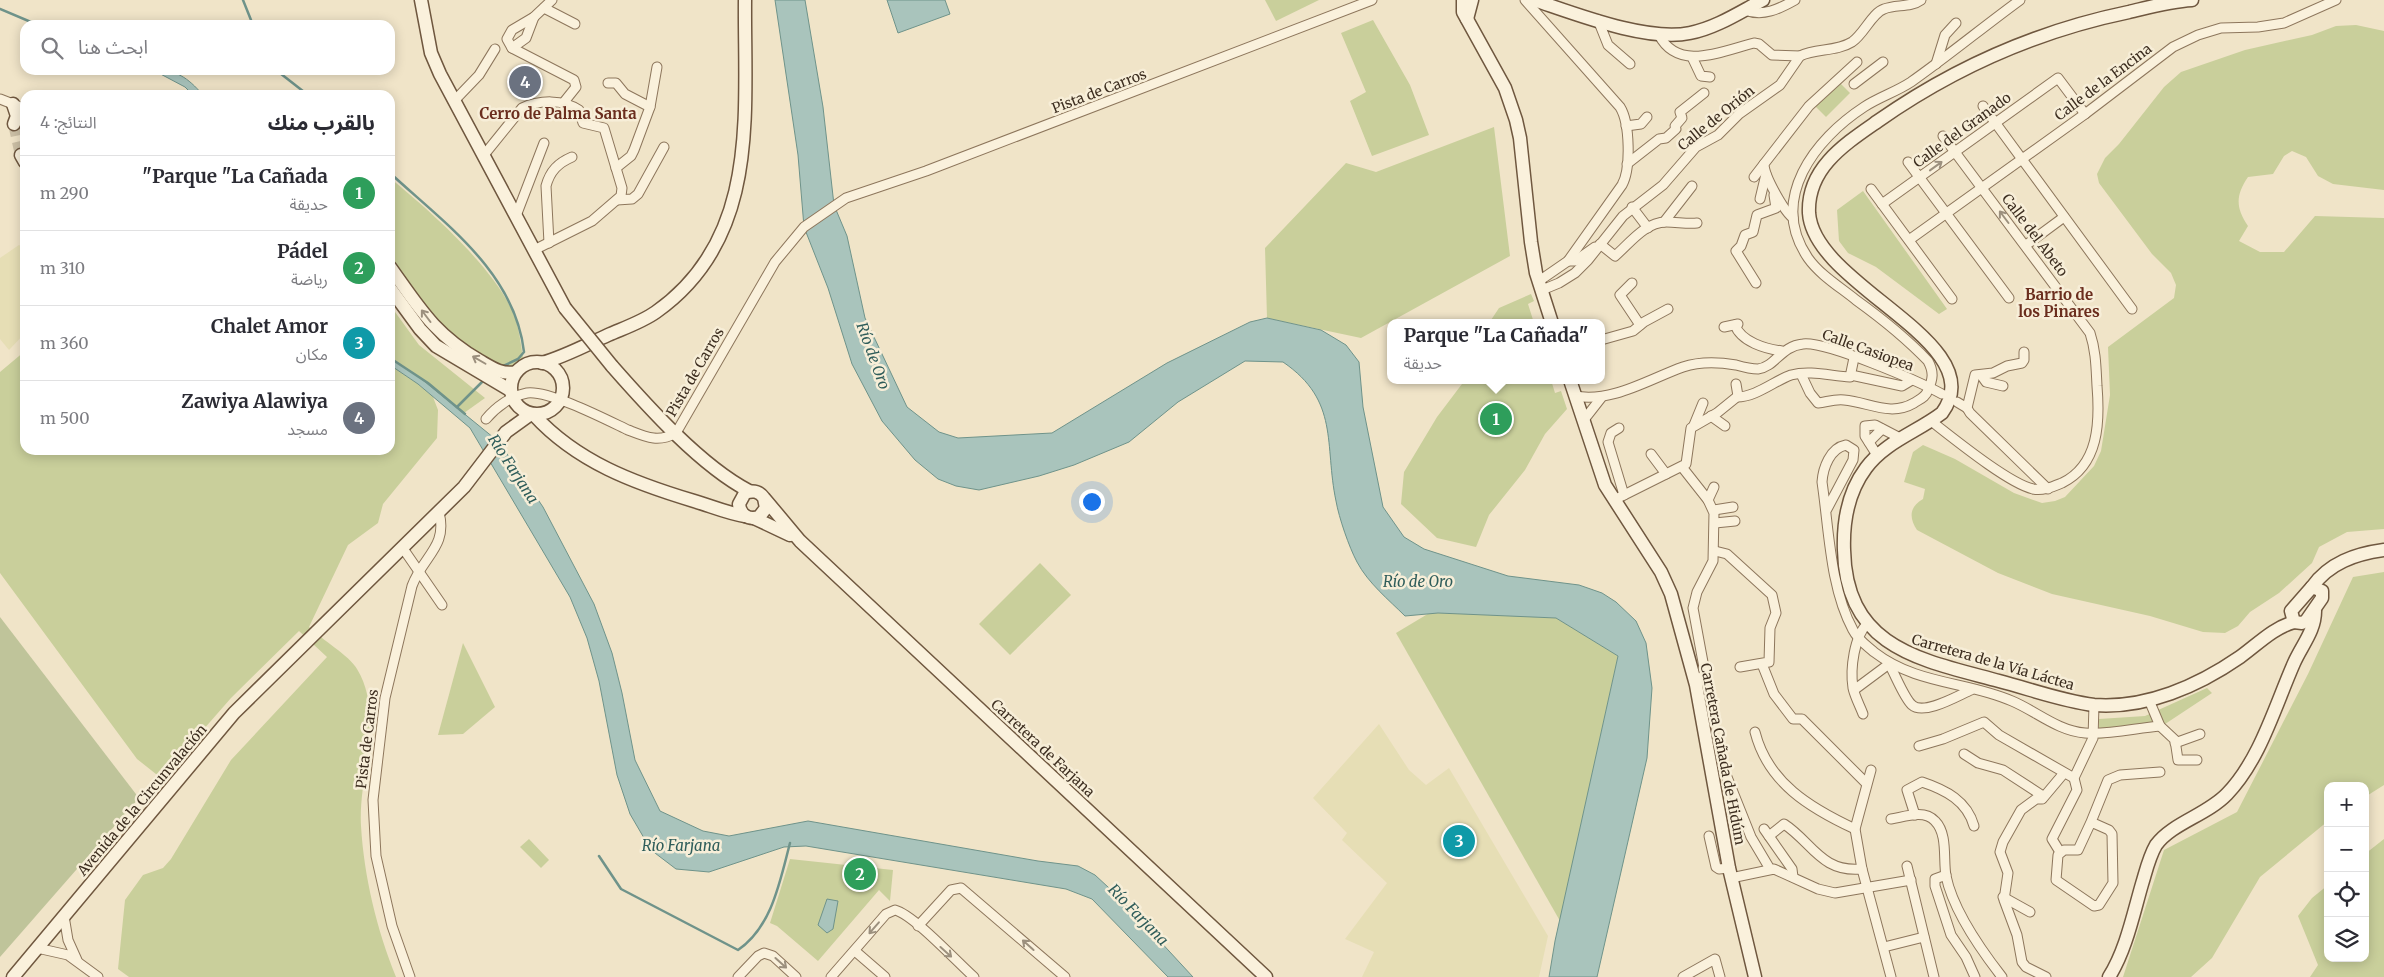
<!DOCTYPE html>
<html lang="ar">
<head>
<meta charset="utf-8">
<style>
	body { margin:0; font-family:Merriweather,"Noto Sans Arabic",serif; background:#f7f7f7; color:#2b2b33; direction:rtl }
	.controls { position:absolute; right:15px; bottom:15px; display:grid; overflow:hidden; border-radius:10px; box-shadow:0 2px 12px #0003 }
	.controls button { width:45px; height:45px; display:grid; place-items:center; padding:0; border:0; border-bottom:1px solid #e1e1e2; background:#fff; color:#2b2b33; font:25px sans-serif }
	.you { position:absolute; left:1091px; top:501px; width:18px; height:18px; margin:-12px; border:4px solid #fff; border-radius:50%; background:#1a73e8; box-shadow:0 0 0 8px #1a73e833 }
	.badge { display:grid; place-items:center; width:32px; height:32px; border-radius:50%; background:#1a73e8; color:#fff; font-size:16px; font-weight:700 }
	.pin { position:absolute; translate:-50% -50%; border:2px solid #fff; box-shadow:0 1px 5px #0006 }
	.popup { position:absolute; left:1387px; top:319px; width:218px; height:65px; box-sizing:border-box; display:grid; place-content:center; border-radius:10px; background:#fff; filter:drop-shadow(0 1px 4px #0005); font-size:16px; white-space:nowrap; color:#7c7c81 }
	.popup b { font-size:19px; color:#2b2b33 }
	.popup::after { content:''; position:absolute; left:50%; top:100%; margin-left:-10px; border:10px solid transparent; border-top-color:#fff }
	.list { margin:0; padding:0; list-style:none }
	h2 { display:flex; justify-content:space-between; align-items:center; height:65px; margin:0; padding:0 20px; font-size:21px }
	h2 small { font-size:16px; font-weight:400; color:#7c7c81 }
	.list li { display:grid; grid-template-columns:32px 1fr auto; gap:15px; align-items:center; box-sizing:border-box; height:75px; padding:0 20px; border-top:1px solid #e1e1e2 }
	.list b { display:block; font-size:19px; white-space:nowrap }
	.list p { margin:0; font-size:16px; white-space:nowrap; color:#7c7c81 }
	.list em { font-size:16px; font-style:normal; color:#7c7c81 }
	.icon { flex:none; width:28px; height:28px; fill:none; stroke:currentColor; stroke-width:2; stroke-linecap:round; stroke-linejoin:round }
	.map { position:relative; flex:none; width:2384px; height:977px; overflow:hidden; direction:ltr }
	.search { position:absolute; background:#fff; box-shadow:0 2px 12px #0003; left:20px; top:20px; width:375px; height:55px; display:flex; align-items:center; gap:12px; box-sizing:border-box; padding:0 18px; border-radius:15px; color:#7c7c81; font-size:19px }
	.panel { position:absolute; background:#fff; box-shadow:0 2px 12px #0003; left:20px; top:90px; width:375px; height:365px; border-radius:15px; direction:rtl }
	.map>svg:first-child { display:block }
	.farmland { fill:#e6deb5 }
	.green { fill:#c9cf9b }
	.cemetery { fill:#bfc49a }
	.water { fill:#a9c4bc; stroke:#6f938a }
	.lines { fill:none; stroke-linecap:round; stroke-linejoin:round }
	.stream { stroke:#6f938a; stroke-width:2.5 }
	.secondary-tunnel { stroke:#ccc0a6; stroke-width:12; stroke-dasharray:12 6; stroke-linecap:butt }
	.street-casing { stroke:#8d765c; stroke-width:11 }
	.secondary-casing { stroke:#6f573f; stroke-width:15 }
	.street { stroke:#faf1dc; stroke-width:9 }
	.secondary { stroke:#faf1dc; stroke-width:12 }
	.secondary-bridge-casing { stroke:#6f573f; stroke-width:15; stroke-linecap:butt }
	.secondary-bridge { stroke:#faf1dc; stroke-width:12 }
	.oneway { stroke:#9c907e }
	.labels { text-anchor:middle; stroke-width:5; stroke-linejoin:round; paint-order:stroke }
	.street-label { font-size:14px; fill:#3d2e20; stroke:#f7eed8 }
	.neighbourhood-label { font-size:15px; font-weight:bold; fill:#6b2e1e; stroke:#f7eed8 }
	.water-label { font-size:15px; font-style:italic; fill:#2f5d5a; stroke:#f7eed8 }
</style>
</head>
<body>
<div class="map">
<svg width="2384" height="977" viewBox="0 0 2384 977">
	<rect width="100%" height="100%" fill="#f0e4c8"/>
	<g class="farmland">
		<path d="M19,245L25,249V333L9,350L0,339V258Z"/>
		<path d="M1379,724L1409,770L1426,785L1449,768L1548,936L1539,977H1362L1374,952L1345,939L1387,883L1342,840L1347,833L1313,798Z"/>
	</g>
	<g class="green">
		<path d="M1265,0H1319L1276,21Z"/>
		<path d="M1373,20L1410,85L1429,135L1372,156L1350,101L1366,92L1341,33Z"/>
		<path d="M2356,25L2384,31V190L2333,184L2318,176L2306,157L2292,151L2284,156L2273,174L2248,177C2236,195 2235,207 2248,226L2239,241L2260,252H2284L2315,216L2384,218V529L2347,532L2319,547L2312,563L2279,593L2250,612L2238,626L2225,633L2203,632L2150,616L2052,594L1998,573L1917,530C1909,518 1909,507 1923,499L1925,489L1904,482L1913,452L1923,445L1955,459L2014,493L2042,503L2055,501L2065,497L2094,466L2101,451L2110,395L2108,347L2174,298L2176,285L2171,273L2152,254L2099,183L2097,174L2105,158L2119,144L2164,87L2181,72L2245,50L2312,35L2336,26Z"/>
		<path d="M1838,81L1850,93L1826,117L1814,105Z"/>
		<path d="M1494,127L1510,256L1361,338L1267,318L1265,248L1346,163L1376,172Z"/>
		<path d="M390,178C429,210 497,270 515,317C519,330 521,344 523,358L513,367L498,370L447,333L390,258Z"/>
		<path d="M1863,191L1947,309L1939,314L1876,267L1848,253L1839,241L1837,210Z"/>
		<path d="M1531,294L1534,301L1528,304L1534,323H1489L1499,308Z"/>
		<path d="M390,305L419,345L485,398L464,413L428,383L390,358Z"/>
		<path d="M25,351V450H390V365L418,384L433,397L438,410L437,438L383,504L378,523L348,545L309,627C322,640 349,655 357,669C385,715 358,776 361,826C364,877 377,930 396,977H129L118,969L125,900L143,875L163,868L171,859L231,760L327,657L299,631L231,698L161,778L137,759L0,573V372Z"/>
		<path d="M1465,380H1551L1555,393L1561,391L1567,409L1545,434L1525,470L1489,515L1476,547L1437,538L1401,504L1404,472L1437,417Z"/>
		<path d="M1040,563L1071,595L1010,655L979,624Z"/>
		<path d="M2384,572V785L2365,797V786H2328V821L2260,877L2212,958L2191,977H2123L2164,850L2237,812L2308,674L2353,577Z"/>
		<path d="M1431,612L1556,618L1618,656L1560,921L1396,633Z"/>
		<path d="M463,643L495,707L463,734L438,735Z"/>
		<path d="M2207,688L2212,693L2156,730L2099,739V719L2145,716Z"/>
		<path d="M529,839L549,860L541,868L520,847Z"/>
		<path d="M2384,839V977H2310L2318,965L2298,916L2312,898L2328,885V958H2365V854Z"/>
		<path d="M790,859L893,870L890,901L879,890L818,961L777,926L770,923Z"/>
	</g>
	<path class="cemetery" d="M0,617L139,798L0,957Z"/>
	<g class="water">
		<path d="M775,0H805L823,107L834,205L847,236L865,318L907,407L939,432L958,438L1052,433L1167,363L1250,322L1267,318L1321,330L1346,345L1359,362L1363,407L1383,507L1404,537L1424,549L1508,576L1579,585L1602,593L1616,602L1636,621L1646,643L1652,688L1647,758L1597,977H1549L1555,941L1618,656L1556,618L1438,613L1405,616C1389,600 1368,583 1357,562C1349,547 1339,518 1336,501C1324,444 1340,401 1283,362L1245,361L1178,402L1129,442L1074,465L1039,476L979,490L956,486L938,479L915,460L882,421L852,364L828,288L804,227L798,155Z"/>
		<path d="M887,0H945L950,14L898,33Z"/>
		<path d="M153,70C177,70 187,77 203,95H193L185,87Z"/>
		<path d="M390,358L419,377L499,442L543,507L594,604L612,653L622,693L635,760L660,811L703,831L729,836L808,821L1038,861L1078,866L1095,875L1121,899L1193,977H1168L1092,899L1066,889L806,846L784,847L709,872L676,869L651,850L630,814L617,775L599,681L587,638L570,597L470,428L418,384L390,365Z"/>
		<path d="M827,899L838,901L833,929L827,933L818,925Z"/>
	</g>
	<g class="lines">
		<g class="stream">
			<path d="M243,0L253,25"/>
			<path d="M0,9L38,25"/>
			<path d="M276,70L308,95"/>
			<path d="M390,173C444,223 515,272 524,352L518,359L501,367"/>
			<path d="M390,358L428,383L465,414"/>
			<path d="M457,407L485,379"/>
			<path d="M599,856L621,889L738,950C772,927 780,881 790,843"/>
		</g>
		<path class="secondary-tunnel" d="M14,124L21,155"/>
		<defs>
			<g id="street">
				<path d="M552,0L534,17L512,30L507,39L512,48L574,80L576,87L564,102"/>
				<path d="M1525,0L1620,107C1630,123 1631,169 1622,185L1568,261L1539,281"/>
				<path d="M544,8L575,24"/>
				<path d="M1745,10C1763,17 1779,9 1795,0"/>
				<path d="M1598,20L1608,45L1630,64"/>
				<path d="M1659,35C1678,72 1722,51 1754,43L1759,44L1772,55L1800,56"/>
				<path d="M512,48L526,38L534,17"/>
				<path d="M1692,57L1701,76L1710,77"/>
				<path d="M1936,64L1945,35L1956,23"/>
				<path d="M608,83H616L625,94L650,107"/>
				<path d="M1854,84L1883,62"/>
				<path d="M0,99L18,106"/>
				<path d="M455,100L479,75L495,49"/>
				<path d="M1983,106L2132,309"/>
				<path d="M1626,126L1641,124L1647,117"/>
				<path d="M484,155L522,108C539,100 563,99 579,110L583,123L604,128L622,188L621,196L592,221L534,250"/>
				<path d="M1908,162L2009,298"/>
				<path d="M1627,164L1659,139L1666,138L1676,129L1675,126L1682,118L1680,112L1704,93"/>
				<path d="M616,168L631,156L634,150L650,107L657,67"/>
				<path d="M1754,177L1764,164"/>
				<path d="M1871,189L1952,299"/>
				<path d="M1760,199L1766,174"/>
				<path d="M617,200L632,199L638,194L664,147"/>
				<path d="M1882,204L2058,78L2085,114"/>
				<path d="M1632,207L1648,228"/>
				<path d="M516,216L544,143"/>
				<path d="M1793,218C1784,211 1764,176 1764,164L1809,106L1857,62"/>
				<path d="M1664,222L1692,186"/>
				<path d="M1909,240L2085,114L2173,47L2198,35L2221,28L2258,27L2284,23L2336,0"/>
				<path d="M549,243L546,186C550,171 558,163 572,157"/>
				<path d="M1600,244L1615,256C1629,244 1645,222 1666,222C1677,222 1687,224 1697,223"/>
				<path d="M2026,245L2064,217"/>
				<path d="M1568,261H1575L1595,247"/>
				<path d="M1632,283L1620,295L1640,325"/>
				<path d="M1756,283L1736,251L1741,246L1745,235L1753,232L1757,215L1776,208L1774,195"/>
				<path d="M1542,290L1559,283L1575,273L1588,260L1623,216L1663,185L1696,147L1718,135L1739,114L1780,85L1800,56C1816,48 1836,52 1852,42C1864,34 1872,13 1884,9C1896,4 1910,8 1921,0"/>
				<path d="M1735,325C1741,342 1766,349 1782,351"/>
				<path d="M1724,327L1738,324"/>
				<path d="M1601,340L1633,331L1644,322L1668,309"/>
				<path d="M2024,352V360L2022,363L2007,366L1993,373L1975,375L1967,408L1970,413L2048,489"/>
				<path d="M1801,374L1810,393L1818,403C1827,402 1834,399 1844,400C1869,402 1890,417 1914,403C1920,399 1926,397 1928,390C1933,379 1934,372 1928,361C1907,339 1881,318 1856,300C1840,287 1820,275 1808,258C1768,199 1815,139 1864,107C1879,97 1896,92 1911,82C1948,56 1983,27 2020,0"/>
				<path d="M1851,375L1902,386L1912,380"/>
				<path d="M1981,375L1986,382L2003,386"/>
				<path d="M1575,396C1612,403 1649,379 1683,367C1701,361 1718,362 1736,365C1743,367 1751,369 1758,369C1775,367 1781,346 1803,344C1826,341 1918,381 1942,394"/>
				<path d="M1737,397C1756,397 1774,381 1791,375C1810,370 1831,376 1850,377L1854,358"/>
				<path d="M1957,402L1967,408"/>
				<path d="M1711,416L1725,426"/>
				<path d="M486,419C496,407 511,396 527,393C549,390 607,420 628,430C646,437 658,443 676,433L775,262L804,227L846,198L926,171L1372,0"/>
				<path d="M1583,421L1601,398"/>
				<path d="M1931,421C1953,438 2008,483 2033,489C2043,491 2052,487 2062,483C2099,465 2100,422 2097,386C2096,368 2096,351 2090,333L1943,136"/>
				<path d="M1694,425L1703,403"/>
				<path d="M1619,428L1611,433L1608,442L1624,495"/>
				<path d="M1869,442L1882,429"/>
				<path d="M1651,454L1666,474"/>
				<path d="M1877,455L1865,436V426L1875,425L1900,438"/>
				<path d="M1682,467L1708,500L1714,513L1713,561L1697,592L1693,608L1705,673L1696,685"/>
				<path d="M1614,500L1686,464L1691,428L1717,413L1738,396L1736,384"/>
				<path d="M1708,500L1714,487"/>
				<path d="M1714,510L1733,507"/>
				<path d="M1826,511L1853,460L1854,450L1846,445C1830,448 1823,468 1822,482C1829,529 1830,588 1853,630C1858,640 1866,645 1874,652C1917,685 1966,681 2012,701C2036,711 2058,731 2085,733C2109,735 2136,728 2160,726"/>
				<path d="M1715,523L1735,521"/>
				<path d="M402,547L442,605"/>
				<path d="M1715,551L1727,554L1772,595L1776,613L1770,628L1769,662L1740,667"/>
				<path d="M1762,664L1774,694L1793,719H1802L1866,783"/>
				<path d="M1854,690L1889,664C1895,674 1904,698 1912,705C1924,716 1959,695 1971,690"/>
				<path d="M2149,700L2160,726L2175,740L2178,760H2197"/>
				<path d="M1863,714C1860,706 1855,697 1853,688C1850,669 1854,636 1868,623"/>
				<path d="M1755,732C1768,783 1810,808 1855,829"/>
				<path d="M2175,743L2200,734"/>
				<path d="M1919,746L1943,739L1984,722L1999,735L2074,778"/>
				<path d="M1964,754L1978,763L2003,770L2043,796L2042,799H2036L2021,810L2003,842L2000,852L2008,873L2004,900L2017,935L2022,962L2026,967L2046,977"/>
				<path d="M1871,770L1855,829L1862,869L1891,977"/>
				<path d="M1727,777L1751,837L1770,869"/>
				<path d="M2043,798L2064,773"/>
				<path d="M1915,815L1907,790L1922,782C1946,790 1967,801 1974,826"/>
				<path d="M1891,819C1904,817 1924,809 1935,821C1948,834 1943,859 1946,876C1953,910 1981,950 2002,977"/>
				<path d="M2091,822L2078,850H2064L2058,855L2056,880L2094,906L2099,905L2113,883L2112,834L2109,830L2091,822L2108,780L2120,775L2160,772"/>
				<path d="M1764,829L1792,869L1793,877"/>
				<path d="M1709,836L1716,867L1719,869L1729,868"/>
				<path d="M1769,836L1784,824C1812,842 1821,873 1862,869"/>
				<path d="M2060,852L2052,839L2077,790L2074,778L2093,738L2094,705"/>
				<path d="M1907,866L1934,977"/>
				<path d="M1946,875L1935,879V886L1951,935L1966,957L1975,977"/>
				<path d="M1731,878L1774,869L1818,889L1835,893L1911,880"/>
				<path d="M2003,897L2030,912"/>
				<path d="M64,916L68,940L77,960"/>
				<path d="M918,926L951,890L961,888L1065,977"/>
				<path d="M1884,947L1924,937"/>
				<path d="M37,948L68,955L98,977"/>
				<path d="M855,951L885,977"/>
				<path d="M410,977L392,926L376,856L373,800L385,698L412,586C423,556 448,547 439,512"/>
				<path d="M738,977L758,956L764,953L773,956L796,977"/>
				<path d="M831,977L886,914L895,910C914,915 957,962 974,977"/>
				<path d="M1683,977L1715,959L1720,977"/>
			</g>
			<g id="secondary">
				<path d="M421,0L431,53L440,74L565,308"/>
				<path d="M1463,0V12L1505,88L1516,120L1520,138L1531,242L1536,273L1552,323"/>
				<path d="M1534,0C1576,14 1647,42 1690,33C1716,28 1740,12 1763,0"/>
				<path d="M2192,0C2171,1 2150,7 2129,12C2037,31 1955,67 1878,121C1845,144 1807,168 1809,213C1814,287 1994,342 1942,413C1917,432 1885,442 1866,468C1848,492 1843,521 1844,550C1846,649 1922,660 1999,681C2030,689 2062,701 2094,705C2146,709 2198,686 2240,657C2258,644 2273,628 2294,622"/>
				<path d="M1467,19L1472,0"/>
				<path d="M13,104L17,116L14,124"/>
				<path d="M21,155L25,162"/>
				<path d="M390,267C420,309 434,334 480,361C492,368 502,375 516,372"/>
				<path d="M390,288L420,329L436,346L510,390"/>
				<circle cx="537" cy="388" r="26"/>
				<path d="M542,363C566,356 586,345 608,335C624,328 642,322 656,312C761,238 744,113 745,0"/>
				<path d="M612,366C648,407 701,466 749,491"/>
				<path d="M1570,380L1605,485L1661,572L1671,594L1696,685L1729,868L1755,977"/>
				<path d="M534,415C577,462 634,483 694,501C711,506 727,513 745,516"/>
				<path d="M764,498L766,508L759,517C748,520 740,515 739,504L745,493C753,490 759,491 764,498L800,541L1266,977"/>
				<path d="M754,518L790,535"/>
				<path d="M2312,587L2322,591V598L2306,621L2302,623L2294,622L2291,611Z"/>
				<path d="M2312,587C2329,563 2355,554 2384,550"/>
				<path d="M13,977L234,713L464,487L506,432L531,414"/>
				<path d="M2109,977C2126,950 2133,915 2142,884C2146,871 2149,857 2156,845C2172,823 2207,815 2227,794C2260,760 2275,706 2294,663C2302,645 2315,631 2315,611"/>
			</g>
		</defs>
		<use href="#street" class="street-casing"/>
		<use href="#secondary" class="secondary-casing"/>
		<use href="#street" class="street"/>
		<use href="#secondary" class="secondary"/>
		<defs>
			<path id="secondary-bridge" d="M565,308L612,366"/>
		</defs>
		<use href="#secondary-bridge" class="secondary-bridge-casing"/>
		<use href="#secondary-bridge" class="secondary-bridge"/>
	</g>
	<defs><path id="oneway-shaft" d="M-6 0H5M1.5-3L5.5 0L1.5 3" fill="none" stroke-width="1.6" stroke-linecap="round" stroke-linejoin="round" transform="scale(1.25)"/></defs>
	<g class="oneway">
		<use href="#oneway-shaft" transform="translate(1936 166) rotate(-36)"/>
		<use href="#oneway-shaft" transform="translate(2004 217) rotate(-127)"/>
		<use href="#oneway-shaft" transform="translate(426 316) rotate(-127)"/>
		<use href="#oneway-shaft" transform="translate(479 360) rotate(-150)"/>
		<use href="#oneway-shaft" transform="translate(874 928) rotate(131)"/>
		<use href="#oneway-shaft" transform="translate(1028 945) rotate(-138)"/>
		<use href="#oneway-shaft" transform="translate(946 952) rotate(42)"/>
		<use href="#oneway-shaft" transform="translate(781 963) rotate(42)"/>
	</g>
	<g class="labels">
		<g class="street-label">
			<text transform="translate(2103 82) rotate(-37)" y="5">Calle de la Encina</text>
			<text transform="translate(1099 91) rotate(-21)" y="5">Pista de Carros</text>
			<text transform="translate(1716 118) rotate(-39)" y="5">Calle de Orión</text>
			<text transform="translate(1962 130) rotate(-36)" y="5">Calle del Granado</text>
			<text transform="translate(2035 235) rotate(53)" y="5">Calle del Abeto</text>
			<text transform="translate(1868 350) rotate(20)" y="5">Calle Casiopea</text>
			<text transform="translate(695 372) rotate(-60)" y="5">Pista de Carros</text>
			<text transform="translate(1993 662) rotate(16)" y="5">Carretera de la Vía Láctea</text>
			<text transform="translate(367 739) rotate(-83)" y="5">Pista de Carros</text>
			<text transform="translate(1043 748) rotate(43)" y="5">Carretera de Farjana</text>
			<text transform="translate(1723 754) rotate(79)" y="5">Carretera Cañada de Hidúm</text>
			<text transform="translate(142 800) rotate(-50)" y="5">Avenida de la Circunvalación</text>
		</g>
		<g class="neighbourhood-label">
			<text x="558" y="119">Cerro de Palma Santa</text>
			<text x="2059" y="300">Barrio de<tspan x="2059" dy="17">los Pinares</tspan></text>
		</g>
		<g class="water-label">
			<text transform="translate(873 356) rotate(70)" y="5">Río de Oro</text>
			<text transform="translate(513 469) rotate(57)" y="5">Río Farjana</text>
			<text x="1418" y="587">Río de Oro</text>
			<text x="681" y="851">Río Farjana</text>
			<text transform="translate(1138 915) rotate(46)" y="5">Río Farjana</text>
		</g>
	</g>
</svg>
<div class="controls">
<button>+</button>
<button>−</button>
<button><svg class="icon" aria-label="locate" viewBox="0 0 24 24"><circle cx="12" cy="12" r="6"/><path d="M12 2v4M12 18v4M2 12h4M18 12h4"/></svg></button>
<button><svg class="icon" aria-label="layers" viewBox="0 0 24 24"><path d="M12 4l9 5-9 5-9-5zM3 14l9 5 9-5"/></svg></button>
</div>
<div class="you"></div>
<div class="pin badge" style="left:1496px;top:419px;background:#2e9e5b">1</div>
<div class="popup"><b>Parque &quot;La Cañada&quot;</b>حديقة</div>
<div class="pin badge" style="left:860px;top:874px;background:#2e9e5b">2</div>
<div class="pin badge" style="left:1459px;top:841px;background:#0f9aa8">3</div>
<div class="pin badge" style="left:525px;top:82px;background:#6b7280">4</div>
<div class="search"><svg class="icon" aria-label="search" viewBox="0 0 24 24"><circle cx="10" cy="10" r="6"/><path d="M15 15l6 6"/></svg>ابحث هنا</div>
<section class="panel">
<h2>بالقرب منك<small>النتائج: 4</small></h2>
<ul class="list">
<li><span class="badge" style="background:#2e9e5b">1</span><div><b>Parque &quot;La Cañada&quot;</b><p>حديقة</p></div><em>290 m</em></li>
<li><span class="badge" style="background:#2e9e5b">2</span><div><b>Pádel</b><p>رياضة</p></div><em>310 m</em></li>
<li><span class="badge" style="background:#0f9aa8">3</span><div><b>Chalet Amor</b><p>مكان</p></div><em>360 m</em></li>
<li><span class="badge" style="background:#6b7280">4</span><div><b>Zawiya Alawiya</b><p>مسجد</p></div><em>500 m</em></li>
</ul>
</section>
</div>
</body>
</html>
